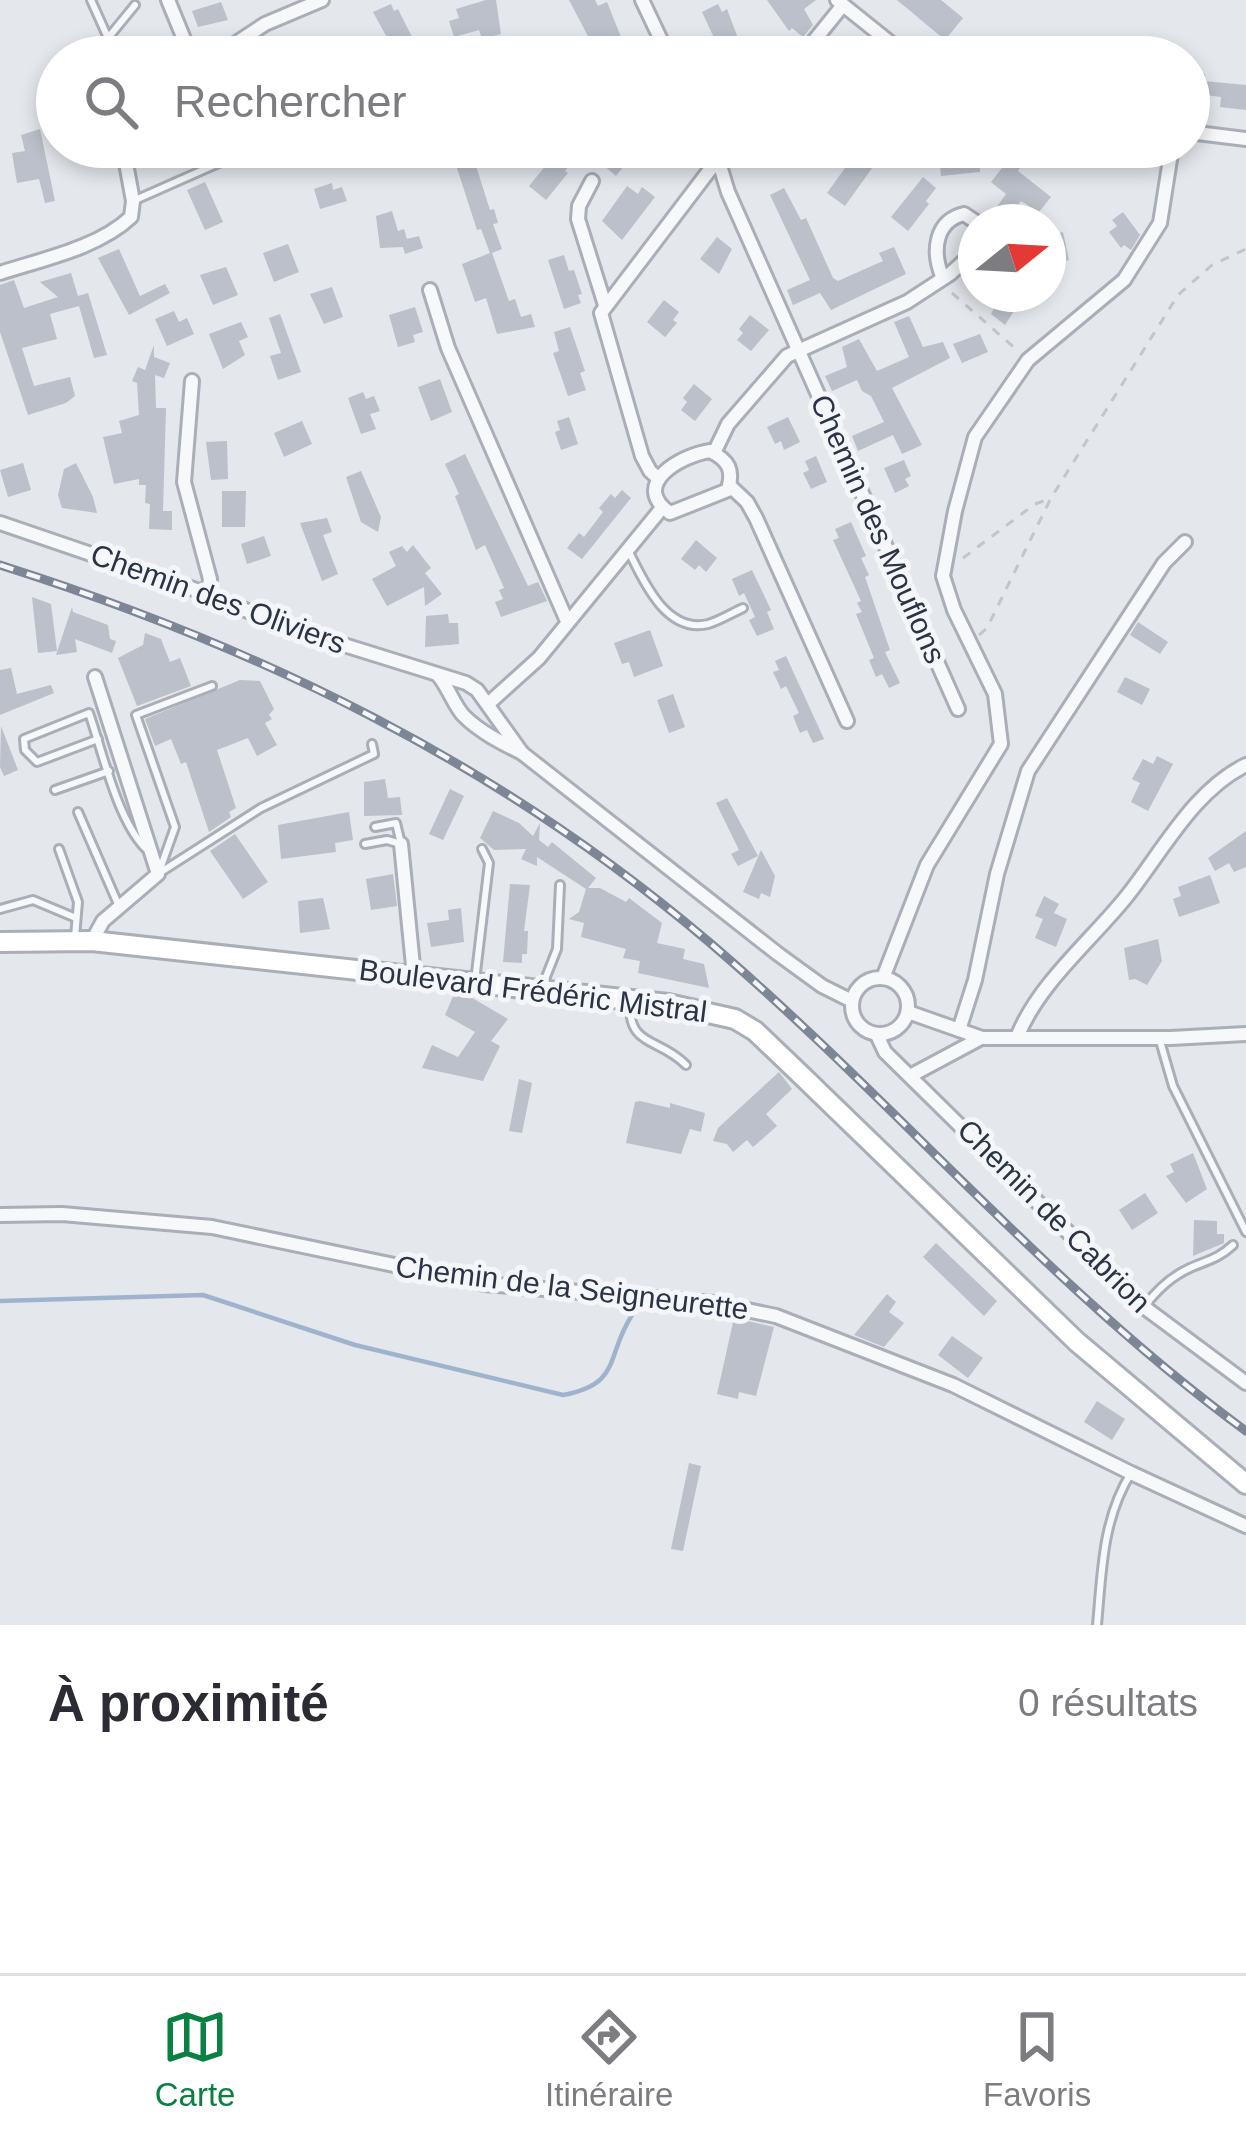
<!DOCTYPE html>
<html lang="fr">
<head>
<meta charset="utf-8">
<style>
	body { margin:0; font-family:Arial,sans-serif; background:#f7f7f7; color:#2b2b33 }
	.compass { position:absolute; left:958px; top:204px; width:108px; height:108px; border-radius:50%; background:#fff; box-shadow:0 6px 18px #0003; rotate:72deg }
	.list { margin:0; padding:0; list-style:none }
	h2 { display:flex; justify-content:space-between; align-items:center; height:156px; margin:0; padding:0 48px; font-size:51px }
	h2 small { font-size:39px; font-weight:400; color:#7c7c81 }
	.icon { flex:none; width:66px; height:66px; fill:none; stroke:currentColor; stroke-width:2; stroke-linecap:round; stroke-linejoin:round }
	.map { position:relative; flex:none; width:1246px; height:1625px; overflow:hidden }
	.search { position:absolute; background:#fff; box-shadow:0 6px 18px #0003; left:36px; right:36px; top:36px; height:132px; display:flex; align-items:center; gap:30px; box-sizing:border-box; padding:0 42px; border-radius:66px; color:#7c7c81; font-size:45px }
	.sheet { height:348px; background:#fff }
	nav { display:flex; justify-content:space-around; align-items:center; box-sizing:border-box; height:168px; border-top:3px solid #e1e1e2; background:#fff; font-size:33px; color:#7c7c81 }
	nav a { display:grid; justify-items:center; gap:6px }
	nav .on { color:#0b8043 }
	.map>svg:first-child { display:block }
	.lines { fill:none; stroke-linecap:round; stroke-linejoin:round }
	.stream { stroke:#9fb4cc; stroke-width:4.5 }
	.building { fill:#bbc0ca }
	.service-casing { stroke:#a9aeb7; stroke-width:12 }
	.minor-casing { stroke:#a9aeb7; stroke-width:18 }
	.secondary-casing { stroke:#a9aeb7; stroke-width:24 }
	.path { stroke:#c2c5cb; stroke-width:3; stroke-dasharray:9 9; stroke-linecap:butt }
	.service { stroke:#f7f8fa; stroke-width:6 }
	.minor { stroke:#f7f8fa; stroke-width:12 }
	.secondary { stroke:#fff; stroke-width:18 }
	.rail-casing { stroke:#7d8696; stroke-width:9 }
	.rail { stroke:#f4f6f9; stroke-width:4.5; stroke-dasharray:14; stroke-linecap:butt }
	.labels { text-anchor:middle; stroke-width:10; stroke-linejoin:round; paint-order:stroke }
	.street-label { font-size:30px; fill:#2b3445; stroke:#f4f6f9 }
</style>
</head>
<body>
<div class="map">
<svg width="1246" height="1625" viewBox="0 0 1246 1625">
	<rect width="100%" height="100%" fill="#e4e7ec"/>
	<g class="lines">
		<path class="stream" d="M0,1301L203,1295L355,1345L563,1395C622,1384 605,1357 632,1315"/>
	</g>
	<g class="building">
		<path d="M486,0H496L501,34L482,39L479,30L454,37L449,21L459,18L456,9Z"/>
		<path d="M569,0H595L598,6L607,2L629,57H599Z"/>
		<path d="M767,0H816L804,9L813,25L803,37L792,28L789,31Z"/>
		<path d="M897,0H941L963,18L945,40Z"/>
		<path d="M221,2L228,20L198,27L192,11Z"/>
		<path d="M391,4L394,11L398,9L416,45L396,54L373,12Z"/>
		<path d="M718,4L722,12L727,9L745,57H723L702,12Z"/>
		<path d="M1189,73L1205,74L1204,81L1246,85V110L1220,107L1221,97L1189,93Z"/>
		<path d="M40,129L55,201L45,203L39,179L17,183L12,153L25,151L21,135Z"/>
		<path d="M441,147H470L490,210L494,209L498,223L493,224L502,249L492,253L509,301L515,299L521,317L531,314L535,327L497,334L486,298L475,302L462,264L490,253L481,229L477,230L455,162L446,165Z"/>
		<path d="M561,147L576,157L565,171L568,173L546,200L529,186Z"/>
		<path d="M605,147H622L632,156L616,176L602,164L605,160L599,155Z"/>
		<path d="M860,147H887L845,206L827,193Z"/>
		<path d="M968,152V156H980V172L941,176L939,154Z"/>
		<path d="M1009,159L1020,168L1018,171L1051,197L1039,212L1021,201L1005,222H997L990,216L1006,194L991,182Z"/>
		<path d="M923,177L936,188L926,201L929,204L908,231L891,217Z"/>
		<path d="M205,182L223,222L205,230L187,190Z"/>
		<path d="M332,183L333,190L342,187L347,201L320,209L314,189Z"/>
		<path d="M627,186L638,194L642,187L655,197L622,240L602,221Z"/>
		<path d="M784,188L801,220L806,218L833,278L838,281L883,261L879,253L894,247L906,274L831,310L820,293L793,305L787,290L810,280L770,195Z"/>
		<path d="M392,211L398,231L404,229L407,239L419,236L423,248L405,254L403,247L380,248L376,216Z"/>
		<path d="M1123,212L1140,235L1131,250L1124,245L1121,248L1109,232L1117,226L1112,220Z"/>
		<path d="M1063,232L1069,260L1048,265V236Z"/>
		<path d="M717,237L732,249L719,274L700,259Z"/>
		<path d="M288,244L299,272L274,282L263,253Z"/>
		<path d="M119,249L140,296L165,284L170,293L129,315L98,258Z"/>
		<path d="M564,255L569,271L574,270L582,294L578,295L581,303L564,309L548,260Z"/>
		<path d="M226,267L238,295L213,305L200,275Z"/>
		<path d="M71,273L78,296L88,293L107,355L94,358L79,306L50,314L57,339L22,348L34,386L70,377L75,396L66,403L28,415L0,332V285L14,280L24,308L58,297L40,282Z"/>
		<path d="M332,287L343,317L324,324L310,294Z"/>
		<path d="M1002,294H1025L1005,325L991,314Z"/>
		<path d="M664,300L679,312L673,320L677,323L665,337L647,322Z"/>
		<path d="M415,307L423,332L413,335L415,342L398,347L389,315Z"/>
		<path d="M174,311L179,322L187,318L194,334L167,346L155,319Z"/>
		<path d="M280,314L301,372L278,380L270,356L281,353L269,318Z"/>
		<path d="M750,315L769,330L751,351L737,340L743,333L739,329Z"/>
		<path d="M909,316L923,347L943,342L950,358L892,388L922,445L902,454L893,435L858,451L852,436L884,422L871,396L862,391L857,380L832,391L825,376L847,367L842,347L859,339L877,371L909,357L894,322Z"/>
		<path d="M241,322L248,337L239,341L245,355L223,369L209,334Z"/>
		<path d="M570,327L585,371L580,373L586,390L568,396L553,353L559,351L554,332Z"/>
		<path d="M980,334L988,352L962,363L953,344Z"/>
		<path d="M154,345V357L170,363L164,378L155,375L156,408H166L163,511H172V530L149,529L150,504L145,503L146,485H139V479L114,484L103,437L122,433L119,421L139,415L137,383L132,381L138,367L145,370Z"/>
		<path d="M440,379L452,412L431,421L418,387Z"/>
		<path d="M694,384L712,399L695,421L681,410L687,402L683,398Z"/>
		<path d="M363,392L366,399L374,396L380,411L370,414L376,429L361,434L348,398Z"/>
		<path d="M569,417L578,444L561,450L555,432L560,430L557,421Z"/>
		<path d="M788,417L800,442L784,450L781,441L775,444L767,427Z"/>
		<path d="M302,421L312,444L284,457L274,433Z"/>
		<path d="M227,441L228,479L211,480L206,442Z"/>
		<path d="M465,454L528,586L538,582L547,601L501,617L495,602L503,599L499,590L504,588L485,545L476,550L455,496L459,494L445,464Z"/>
		<path d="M816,456L827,482L811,489L803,473L809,470L805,461Z"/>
		<path d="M904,460L911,476L905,479L909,486L895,493L884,468Z"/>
		<path d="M23,463L31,490L8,497L0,470Z"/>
		<path d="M76,463L93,497L97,513L62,508L58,495L64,469Z"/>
		<path d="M361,471L381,517L378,532L361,522L346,477Z"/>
		<path d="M622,490L631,498L582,559L567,548L579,533L584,537L603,512L599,508L611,494L615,498Z"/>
		<path d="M222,491H246L245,527H222Z"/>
		<path d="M327,518L332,532L323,535L338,574L322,581L300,523Z"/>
		<path d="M851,522L866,556L861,558L869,575L865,577L890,650L885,652L900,683L889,688L882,674L876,677L869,660L874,658L856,614L862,612L857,603L861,601L833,540L839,538L835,529Z"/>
		<path d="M264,536L271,556L247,564L241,544Z"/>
		<path d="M696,540L717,558L706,572L699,565L695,570L681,559Z"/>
		<path d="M413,545L431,568L425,573L442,594L425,606L424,587L387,606L372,579L396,566L389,552L402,546L407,552Z"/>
		<path d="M752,570L771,610L767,612L774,629L757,636L749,620L755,617L744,593L739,596L732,579Z"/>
		<path d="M32,597L51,604L57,651L38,653Z"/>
		<path d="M72,607L73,612L108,625L110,639L116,641L112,653L75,639L77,652L56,655Z"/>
		<path d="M448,614L449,623H458L459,644L425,647L426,616Z"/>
		<path d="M1138,622L1168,642L1160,654L1130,635Z"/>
		<path d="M650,630L663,666L634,677L629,662L622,664L614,643Z"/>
		<path d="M145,633L161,639L170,662L180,658L191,686L137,706L118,658L143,645Z"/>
		<path d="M786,656L824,739L813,743L807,730L800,733L793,716L799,713L786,686L781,689L773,672L779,670L775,661Z"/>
		<path d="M11,668L17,694L51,685L54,693L0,715V670Z"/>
		<path d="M1125,677L1150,689L1142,705L1117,692Z"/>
		<path d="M240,680L260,681L274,709L269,715L272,719L265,723L277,745L257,756L248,738L217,750L236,808L229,812L231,817L209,832L186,762L181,764L171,739L155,746L145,719Z"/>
		<path d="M673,694L685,727L669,733L657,700Z"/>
		<path d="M1,726L18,770L4,776L0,767Z"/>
		<path d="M1157,756L1173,764L1148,811L1131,802L1140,783L1132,779L1143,759L1153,764Z"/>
		<path d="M385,779L388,798L400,797L402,815L364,816V782Z"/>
		<path d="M450,789L464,796L443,840L429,834Z"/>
		<path d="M727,798L758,856L738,866L731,854L739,850L716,803Z"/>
		<path d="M493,811L519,823L533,836L540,823L539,840L548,847L552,842L596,878L588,888H600L626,902L629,898L662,923L657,943L685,949L683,959L704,964L709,988L638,973L640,961L623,958L626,949L581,937L584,923L569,919L579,912L586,889L537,857V866L521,859L526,849L494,850L480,838Z"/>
		<path d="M349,812L353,840L335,843L336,852L281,859L278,825Z"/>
		<path d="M1246,831V867L1234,872L1229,863L1215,871L1208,858Z"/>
		<path d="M235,834L268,882L243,899L210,851Z"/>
		<path d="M761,850L775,876L770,897L761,893L759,899L743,892Z"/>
		<path d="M393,874L397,906L371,910L366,879Z"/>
		<path d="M1210,875L1220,903L1179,917L1173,899L1181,896L1178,887Z"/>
		<path d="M510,884L530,885L524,931H528L527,954H522V963L503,962Z"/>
		<path d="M1044,896L1059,904L1054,913L1067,919L1056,947L1035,938L1043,919L1035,916Z"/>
		<path d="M323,898L330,929L300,933L298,901Z"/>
		<path d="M461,908L464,942L431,947L427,923L449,920L448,910Z"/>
		<path d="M1158,939L1162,961L1147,985L1135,979L1129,980L1124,948Z"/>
		<path d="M454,994L469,996L508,1019L491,1041L500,1046L483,1081L422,1068L432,1045L458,1057L475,1032L445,1015Z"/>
		<path d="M779,1072L792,1089L766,1114L777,1126L753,1147L747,1140L733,1152L727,1144L713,1141L718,1128Z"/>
		<path d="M519,1079L532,1083L522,1133L509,1131Z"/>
		<path d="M640,1101L670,1108V1103L705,1113L701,1132L690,1129L681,1154L626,1143L635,1102Z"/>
		<path d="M1193,1153L1207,1189L1186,1203L1166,1176L1174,1172L1170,1164Z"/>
		<path d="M1145,1193L1158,1213L1132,1230L1119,1210Z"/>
		<path d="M1194,1220L1217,1221V1234H1224V1243L1193,1256Z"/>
		<path d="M936,1243L997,1301L984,1316L923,1257Z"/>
		<path d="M887,1294L896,1302L889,1312L904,1323L884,1347L854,1335Z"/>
		<path d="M734,1318L774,1327L756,1396L739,1392L738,1399L717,1394Z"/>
		<path d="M952,1336L983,1358L968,1378L938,1355Z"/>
		<path d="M1097,1401L1125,1419L1112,1440L1084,1422Z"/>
		<path d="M689,1463L701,1466L683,1551L671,1549Z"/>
	</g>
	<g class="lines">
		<defs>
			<g id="service">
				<path d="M91,0L108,38"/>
				<path d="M100,57L108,38L135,5"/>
				<path d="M133,201L255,147"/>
				<path d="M629,552C643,580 666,634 708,624C719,621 732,613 743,608"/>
				<path d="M98,739L37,762L25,750L24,739L89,713C103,753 117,819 145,848"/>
				<path d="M55,790L109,771"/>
				<path d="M78,812L118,904"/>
				<path d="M365,844L387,840L401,844L396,823L375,827"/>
				<path d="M59,849L78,902L75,937"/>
				<path d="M159,872L175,827L136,715L212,686"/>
				<path d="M161,872L261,808L374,754L372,744"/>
				<path d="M0,909L33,900L76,918"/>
				<path d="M475,981L489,863L482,849"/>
				<path d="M542,987L557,949L560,885"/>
				<path d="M630,1002C628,1048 659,1037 686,1065"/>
				<path d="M1160,1041L1173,1086L1246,1232"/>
				<path d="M1144,1307C1156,1291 1172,1276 1190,1268C1208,1260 1218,1259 1233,1245"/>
				<path d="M1097,1625C1102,1572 1102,1520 1131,1473"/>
			</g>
			<g id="minor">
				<path d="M168,0L186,44L185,57"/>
				<path d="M642,0L669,57"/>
				<path d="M837,0L908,57"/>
				<path d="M215,57L265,24L322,0"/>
				<path d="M801,57L843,5"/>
				<path d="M1189,132L1246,139"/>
				<path d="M712,147L718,159L728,147"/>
				<path d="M592,181L579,206L578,219L605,305"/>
				<path d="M0,273C43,259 98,248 131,217L133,201L123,147"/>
				<path d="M942,276C932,251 935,221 964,214L976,222"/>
				<path d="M430,290L448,348L567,621"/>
				<path d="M192,381L184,482L210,579L208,594"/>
				<path d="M710,451C728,460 734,469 728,490L670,513C629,484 682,455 710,451Z"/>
				<path d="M714,453L728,424L787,356L907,302L950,274L976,250"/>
				<path d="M659,479L650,471L642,456L601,313L718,159L728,192L958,709"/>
				<path d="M729,485L747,502L756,518L847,721"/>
				<path d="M0,523L208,594L283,626L466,683L477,690L522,753"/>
				<path d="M438,675C449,688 454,706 464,716C480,732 502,743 522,753L778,954L822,986L852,1001"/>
				<path d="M488,704L539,658L662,508"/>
				<path d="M401,844L414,976"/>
				<path d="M92,941L103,921L158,874L95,677"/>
				<circle cx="880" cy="1006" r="28"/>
				<path d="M883,978L927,865L1001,744L995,694L954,610L943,576L955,511L975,437L1028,360L1124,280L1160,223L1172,147"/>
				<path d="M908,1012L982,1038H1171L1246,1034"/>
				<path d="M959,1030L975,980L997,874L1028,771L1164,563L1185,542"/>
				<path d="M877,1035L885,1052L1144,1307L1246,1383"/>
				<path d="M1018,1035C1040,982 1091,941 1127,896C1162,852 1194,790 1246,765"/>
				<path d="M910,1076L981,1038"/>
				<path d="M0,1215L62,1214L212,1227L485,1284L713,1303L776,1316L953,1385L1131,1473L1246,1526"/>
			</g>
			<path id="secondary" d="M0,942L92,941L668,1004L735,1019L755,1031L799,1073L1077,1342L1246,1484"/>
		</defs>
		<use href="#service" class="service-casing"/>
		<use href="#minor" class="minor-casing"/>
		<use href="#secondary" class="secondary-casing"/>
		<g class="path">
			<path d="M952,293L1017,350"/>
			<path d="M963,558L1035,504L1049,499"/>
			<path d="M979,635L987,628L1051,498L1178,295L1212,265L1246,249"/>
		</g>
		<use href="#service" class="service"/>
		<use href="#minor" class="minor"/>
		<use href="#secondary" class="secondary"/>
		<defs>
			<path id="rail" d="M0,565C262,648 498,763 709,942C893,1099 1050,1288 1246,1431"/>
		</defs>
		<use href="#rail" class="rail-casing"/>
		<use href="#rail" class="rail"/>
	</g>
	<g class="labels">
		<g class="street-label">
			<text transform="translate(878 529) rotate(66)" y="10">Chemin des Mouflons</text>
			<text transform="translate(218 599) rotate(20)" y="10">Chemin des Oliviers</text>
			<text transform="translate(533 991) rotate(7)" y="10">Boulevard Frédéric Mistral</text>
			<text transform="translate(1054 1216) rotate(45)" y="10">Chemin de Cabrion</text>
			<text transform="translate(572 1288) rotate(7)" y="10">Chemin de la Seigneurette</text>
		</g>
	</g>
</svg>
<svg class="compass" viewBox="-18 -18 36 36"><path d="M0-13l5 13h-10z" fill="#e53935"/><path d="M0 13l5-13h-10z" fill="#7c7c81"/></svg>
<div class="search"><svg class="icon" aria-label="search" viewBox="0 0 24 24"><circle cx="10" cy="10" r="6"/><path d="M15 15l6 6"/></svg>Rechercher</div>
</div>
<section class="sheet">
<h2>À proximité<small>0 résultats</small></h2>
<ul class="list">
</ul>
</section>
<nav>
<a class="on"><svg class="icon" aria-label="map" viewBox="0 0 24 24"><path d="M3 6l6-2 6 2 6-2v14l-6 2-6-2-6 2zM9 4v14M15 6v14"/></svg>Carte</a>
<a><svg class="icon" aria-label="directions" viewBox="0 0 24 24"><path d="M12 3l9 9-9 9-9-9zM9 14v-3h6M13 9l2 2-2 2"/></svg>Itinéraire</a>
<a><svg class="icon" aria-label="saved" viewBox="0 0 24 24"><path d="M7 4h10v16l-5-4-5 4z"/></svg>Favoris</a>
</nav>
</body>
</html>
